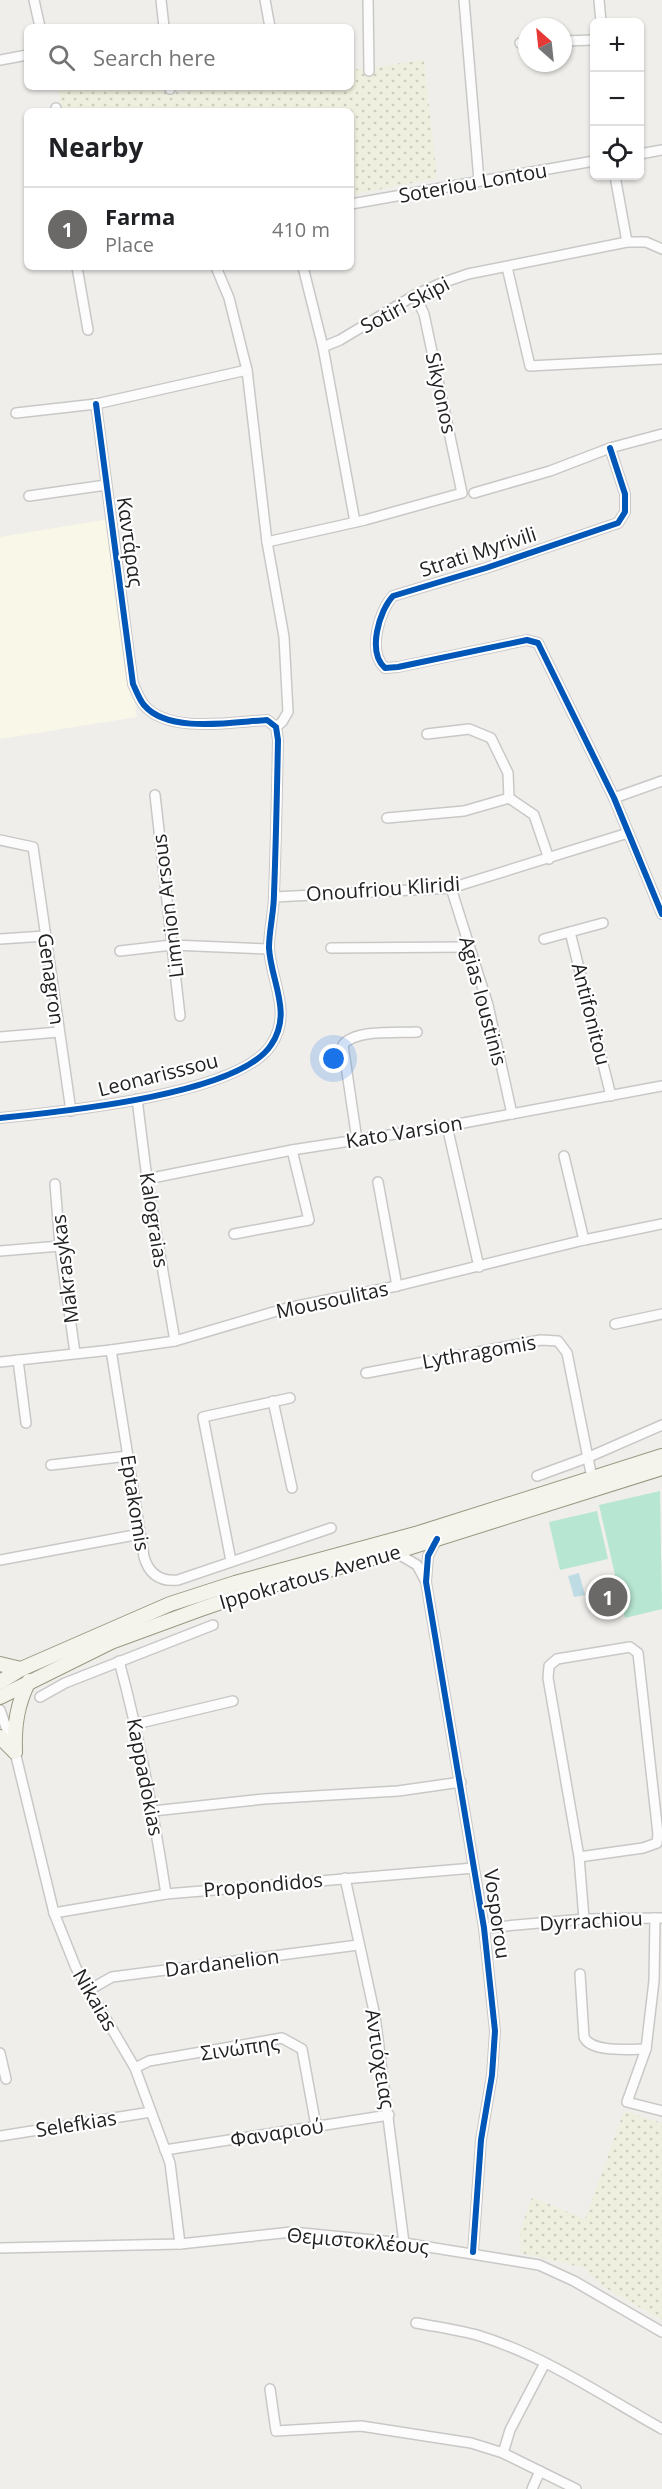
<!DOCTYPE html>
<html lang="en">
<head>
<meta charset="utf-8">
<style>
	body { margin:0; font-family:"Open Sans",sans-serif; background:#f6f6f6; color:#202124 }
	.controls { position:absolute; right:18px; top:18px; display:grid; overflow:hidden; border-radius:9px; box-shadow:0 2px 4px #0004 }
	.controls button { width:54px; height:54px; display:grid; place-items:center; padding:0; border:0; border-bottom:2px solid #e0e0e0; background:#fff; color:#202124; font:30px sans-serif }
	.compass { position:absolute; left:518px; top:18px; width:54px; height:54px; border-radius:50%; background:#fff; box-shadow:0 2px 4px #0004; rotate:333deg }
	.you { position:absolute; left:334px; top:1059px; width:21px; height:21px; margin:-15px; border:4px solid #fff; border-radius:50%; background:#1a73e8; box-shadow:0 0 0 9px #1a73e833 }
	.badge { display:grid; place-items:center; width:39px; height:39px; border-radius:50%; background:#6a6968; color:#fff; font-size:20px; font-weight:700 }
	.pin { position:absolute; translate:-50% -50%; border:3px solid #fff; box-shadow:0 2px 6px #0006 }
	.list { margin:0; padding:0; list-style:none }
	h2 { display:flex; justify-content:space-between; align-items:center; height:78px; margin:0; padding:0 24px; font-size:26px }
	h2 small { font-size:20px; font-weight:400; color:#757577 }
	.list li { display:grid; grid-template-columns:39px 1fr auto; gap:18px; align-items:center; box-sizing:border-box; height:84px; padding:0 24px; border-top:2px solid #e0e0e0 }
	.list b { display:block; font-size:22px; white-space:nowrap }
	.list p { margin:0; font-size:20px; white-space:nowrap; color:#757577 }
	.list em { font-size:20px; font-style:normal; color:#757577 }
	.icon { flex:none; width:33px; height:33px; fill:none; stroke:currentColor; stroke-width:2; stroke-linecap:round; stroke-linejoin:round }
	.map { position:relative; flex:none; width:662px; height:2489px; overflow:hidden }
	.search { position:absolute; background:#fff; box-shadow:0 2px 4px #0004; left:24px; top:24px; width:330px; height:66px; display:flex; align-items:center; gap:15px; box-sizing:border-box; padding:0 21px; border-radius:9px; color:#757577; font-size:22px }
	.panel { position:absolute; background:#fff; box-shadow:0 2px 4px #0004; left:24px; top:108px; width:330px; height:162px; border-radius:9px }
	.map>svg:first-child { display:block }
	.education { fill:#f8f7e8 }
	.farmland { fill:url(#farmland-dots) }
	.pitch { fill:#b7e6d2 }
	.water { fill:#bfdbe3 }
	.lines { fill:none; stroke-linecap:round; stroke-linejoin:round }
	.minor-casing { stroke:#c9c8c7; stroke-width:12 }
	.secondary-casing { stroke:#999a82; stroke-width:16 }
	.minor { stroke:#fdfcfc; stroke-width:9 }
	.secondary { stroke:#f4f4ed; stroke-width:14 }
	.cycleway-casing { stroke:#fff; stroke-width:10 }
	.cycleway { stroke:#0057b8; stroke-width:6 }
	.labels { text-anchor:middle; stroke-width:4.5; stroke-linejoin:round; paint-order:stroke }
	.street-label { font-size:20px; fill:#222; stroke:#fff }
</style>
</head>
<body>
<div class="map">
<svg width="662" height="2489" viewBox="0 0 662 2489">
	<defs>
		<pattern id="farmland-dots" width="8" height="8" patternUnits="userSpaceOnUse" patternTransform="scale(1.5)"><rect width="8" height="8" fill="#efefdf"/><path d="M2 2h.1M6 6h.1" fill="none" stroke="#cdcdbf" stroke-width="1.8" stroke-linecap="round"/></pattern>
	</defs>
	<rect width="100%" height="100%" fill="#f0eeeb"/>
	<path class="education" d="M109,519L137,717L0,739V537Z"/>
	<g class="farmland">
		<path d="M424,60L437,178L351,195V111H62L57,87H166L168,93L218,87H351V70Z"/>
		<path d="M624,2111L662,2123V2320L602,2286L585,2268L521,2253L520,2231L532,2197L585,2219Z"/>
	</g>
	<g class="pitch">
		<path d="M660,1491L662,1609L625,1618L599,1505Z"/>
		<path d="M597,1511L608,1559L560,1570L549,1522Z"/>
	</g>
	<path class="water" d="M579,1573L585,1595L574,1597L568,1576Z"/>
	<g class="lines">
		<defs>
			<g id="minor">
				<path d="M34,0L40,27"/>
				<path d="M161,0L164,27"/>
				<path d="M265,0L270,27"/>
				<path d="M368,0L369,71"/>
				<path d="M464,0L479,181"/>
				<path d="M599,0L601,22"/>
				<path d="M563,41L594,40"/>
				<path d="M520,43H527"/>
				<path d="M0,60L27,55"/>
				<path d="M170,87V89"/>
				<path d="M56,108V111"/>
				<path d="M640,154L662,150"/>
				<path d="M615,176L627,242"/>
				<path d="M351,204L594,161"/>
				<path d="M77,267L88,330"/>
				<path d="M216,267L229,298L247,370L267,542L284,637L288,712L282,722L276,727"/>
				<path d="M303,267L323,347L355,522"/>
				<path d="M507,267L530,366L662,359"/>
				<path d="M323,347L340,340L415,295L439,284L468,274L627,242H646L662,249"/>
				<path d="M16,413L96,404L247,370"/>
				<path d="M610,448L625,494V512L618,523L486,568L393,596C379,611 367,652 385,668L398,667L527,640L538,643L614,798L662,914"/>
				<path d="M474,493L550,471L610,448L662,434"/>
				<path d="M29,496L106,485"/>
				<path d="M267,542L365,520L462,493L424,314L415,295"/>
				<path d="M427,734L469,729L491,738L508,773L509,798"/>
				<path d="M155,795L180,1016"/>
				<path d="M614,798L662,781"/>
				<path d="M387,818L464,811L509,798L534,815L549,859"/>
				<path d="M0,840L33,847L71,1111"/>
				<path d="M451,888L488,1005L512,1114"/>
				<path d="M274,897L451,888L628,833"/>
				<path d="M570,932L611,1096"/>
				<path d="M0,939L45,936"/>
				<path d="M544,939L603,923"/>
				<path d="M331,948L468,947"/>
				<path d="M120,951L172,945L269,949"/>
				<path d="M0,1037L59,1032"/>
				<path d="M137,1099L147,1179L175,1341"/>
				<path d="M0,1118C59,1112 239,1095 271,1045C293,1013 271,982 269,948C269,930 274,912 274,894C276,842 277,791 278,740L276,727L267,720C233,722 168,734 144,705C139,699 136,690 133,684L96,404"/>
				<path d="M447,1126L479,1267"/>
				<path d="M357,1140L343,1045C355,1029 398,1033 417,1032"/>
				<path d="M564,1156L584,1240"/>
				<path d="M147,1179L292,1150L447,1126L662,1086"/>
				<path d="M378,1182L397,1286"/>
				<path d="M55,1184L60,1246L75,1353"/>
				<path d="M234,1234L309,1220L292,1150"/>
				<path d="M0,1251L60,1246"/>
				<path d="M615,1324L662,1314"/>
				<path d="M111,1350L144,1557C149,1574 160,1582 178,1580L331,1528"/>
				<path d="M18,1360L26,1423"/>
				<path d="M0,1362L111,1350L175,1341L287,1308L397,1286L584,1240L662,1224"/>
				<path d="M366,1373L541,1340L558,1341L567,1353L592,1478"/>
				<path d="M273,1401L292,1488"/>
				<path d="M51,1465L128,1456"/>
				<path d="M537,1476L589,1457L662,1425"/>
				<path d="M437,1539L428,1556L426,1582L484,1928L495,2031L492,2075L481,2140L473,2252"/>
				<path d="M395,1552L417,1565L425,1580"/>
				<path d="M0,1560L140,1534"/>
				<path d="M231,1561L203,1417L290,1398"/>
				<path d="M119,1661C140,1738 154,1815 166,1894"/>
				<path d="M40,1697L65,1683L213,1625"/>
				<path d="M0,1710L15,1752L54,1913L76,1968L135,2068L170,2163L180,2244"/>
				<path d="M136,1724L233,1701"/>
				<path d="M153,1811L264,1799L398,1791L461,1782"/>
				<path d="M579,1857L643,1848L657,1843L658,1834L638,1653L630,1647L557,1659L549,1666L548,1678L579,1857L584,1919"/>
				<path d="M345,1878L375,2016L404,2243"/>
				<path d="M54,1913L166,1894L474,1868"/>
				<path d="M655,1918L654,1981L646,2049L627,2102L662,2111"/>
				<path d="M484,1928L584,1919L662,1918"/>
				<path d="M580,1974L584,2037C591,2053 630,2049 646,2049"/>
				<path d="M89,1990L112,1977L358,1945"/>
				<path d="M0,2053L6,2079"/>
				<path d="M135,2068L149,2061L282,2038L302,2049L316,2126"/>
				<path d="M0,2136L151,2112"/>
				<path d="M165,2150L389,2115"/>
				<path d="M0,2248L180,2244L292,2232L404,2243L539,2265L574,2281L662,2332"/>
				<path d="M416,2323C437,2327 460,2330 480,2336C545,2356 603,2396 662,2429"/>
				<path d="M270,2389L276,2431L361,2426L471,2443L503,2453L576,2489"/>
				<path d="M503,2453L510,2430L545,2363"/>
				<path d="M532,2489L540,2471"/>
			</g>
			<g id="secondary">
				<path d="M0,1664L21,1669"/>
				<path d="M0,1682L21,1669L170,1604L235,1583L419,1533L662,1456"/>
				<path d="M0,1697L111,1642L201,1609L262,1588L395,1552L662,1468"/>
				<path d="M0,1737L15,1752"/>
				<path d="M15,1752C14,1726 17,1704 29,1681"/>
			</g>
		</defs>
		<use href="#minor" class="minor-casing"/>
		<use href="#secondary" class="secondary-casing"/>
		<use href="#minor" class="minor"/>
		<use href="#secondary" class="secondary"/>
		<defs>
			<g id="cycleway">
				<path d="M610,448L625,494V512L618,523L486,568L393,596C379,611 367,652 385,668L398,667L527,640L538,643L614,798L662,914"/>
				<path d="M0,1118C59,1112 239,1095 271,1045C293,1013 271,982 269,948C269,930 274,912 274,894C276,842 277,791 278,740L276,727L267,720C233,722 168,734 144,705C139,699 136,690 133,684L96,404"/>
				<path d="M437,1539L428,1556L426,1582L484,1928L495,2031L492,2075L481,2140L473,2252"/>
			</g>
		</defs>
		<use href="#cycleway" class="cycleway-casing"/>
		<use href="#cycleway" class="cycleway"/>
	</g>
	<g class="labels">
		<g class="street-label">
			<text transform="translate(473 183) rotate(-10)" y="7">Soteriou Lontou</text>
			<text transform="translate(405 305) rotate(-28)" y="7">Sotiri Skipi</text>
			<text transform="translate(441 393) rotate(78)" y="7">Sikyonos</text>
			<text transform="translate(130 542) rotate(82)" y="7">Καντάρας</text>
			<text transform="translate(478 552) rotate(-18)" y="7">Strati Myrivili</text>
			<text transform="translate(383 889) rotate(-4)" y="7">Onoufriou Kliridi</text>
			<text transform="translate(168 906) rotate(-97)" y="7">Limnion Arsous</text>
			<text transform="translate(51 979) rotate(82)" y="7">Genagron</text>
			<text transform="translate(483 1001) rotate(75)" y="7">Agias Ioustinis</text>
			<text transform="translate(591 1014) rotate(76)" y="7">Antifonitou</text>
			<text transform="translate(158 1075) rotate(-14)" y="7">Leonarisssou</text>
			<text transform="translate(404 1132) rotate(-9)" y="7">Kato Varsion</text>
			<text transform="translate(154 1220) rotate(81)" y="7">Kalograias</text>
			<text transform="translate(65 1269) rotate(-97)" y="7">Makrasykas</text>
			<text transform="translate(332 1300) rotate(-12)" y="7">Mousoulitas</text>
			<text transform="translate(479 1352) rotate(-10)" y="7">Lythragomis</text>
			<text transform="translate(135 1503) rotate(81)" y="7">Eptakomis</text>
			<text transform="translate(310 1577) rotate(-16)" y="7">Ippokratous Avenue</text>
			<text transform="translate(145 1777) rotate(79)" y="7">Kappadokias</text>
			<text transform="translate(263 1885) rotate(-5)" y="7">Propondidos</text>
			<text transform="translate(497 1914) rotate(82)" y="7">Vosporou</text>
			<text transform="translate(591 1921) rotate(-3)" y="7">Dyrrachiou</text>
			<text transform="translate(222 1963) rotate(-7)" y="7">Dardanelion</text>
			<text transform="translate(95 2000) rotate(60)" y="7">Nikaias</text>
			<text transform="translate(240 2048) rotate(-8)" y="7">Σινώπης</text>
			<text transform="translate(380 2059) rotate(81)" y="7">Αντιόχειας</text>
			<text transform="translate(76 2124) rotate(-9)" y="7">Selefkias</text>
			<text transform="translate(277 2133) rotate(-9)" y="7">Φαναριού</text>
			<text transform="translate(358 2241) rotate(5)" y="7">Θεμιστοκλέους</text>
		</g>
	</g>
</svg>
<div class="controls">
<button>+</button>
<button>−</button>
<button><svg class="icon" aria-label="locate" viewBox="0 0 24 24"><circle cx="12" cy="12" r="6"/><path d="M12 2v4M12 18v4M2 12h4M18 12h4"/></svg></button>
</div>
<svg class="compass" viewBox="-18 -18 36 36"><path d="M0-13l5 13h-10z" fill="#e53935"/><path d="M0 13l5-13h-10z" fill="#757577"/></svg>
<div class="you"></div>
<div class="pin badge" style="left:608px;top:1597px">1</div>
<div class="search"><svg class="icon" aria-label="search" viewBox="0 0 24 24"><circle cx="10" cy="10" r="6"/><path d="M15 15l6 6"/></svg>Search here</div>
<section class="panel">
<h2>Nearby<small></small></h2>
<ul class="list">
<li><span class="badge">1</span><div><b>Farma</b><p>Place</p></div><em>410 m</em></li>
</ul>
</section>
</div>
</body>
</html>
